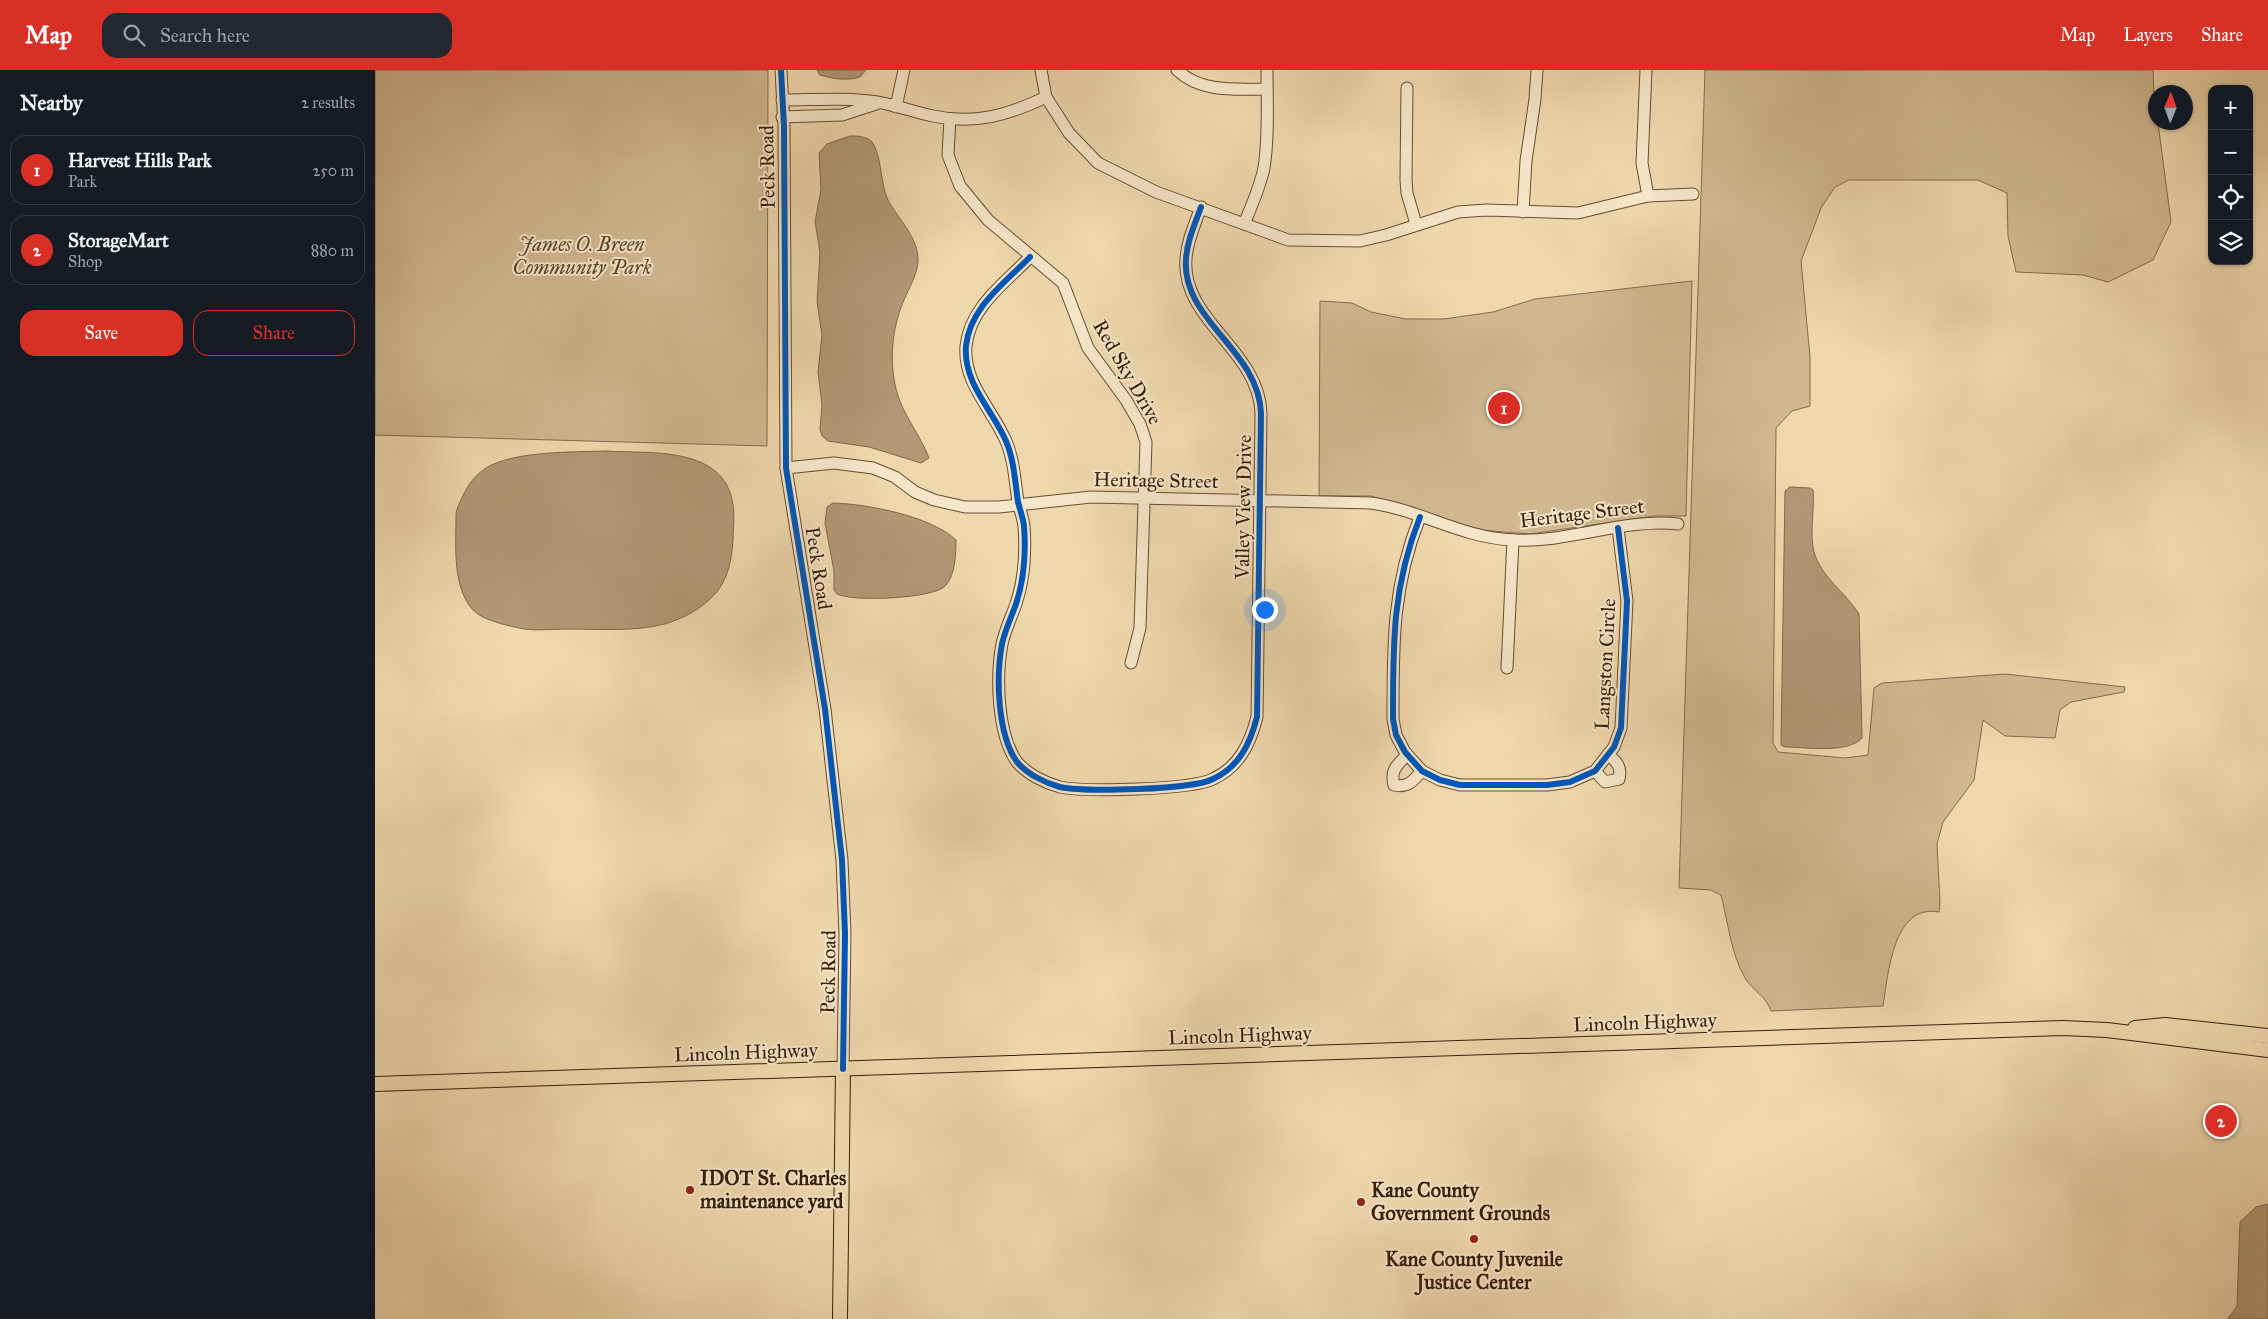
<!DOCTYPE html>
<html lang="en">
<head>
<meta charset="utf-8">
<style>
	body { margin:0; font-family:"IM FELL Great Primer",serif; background:#242831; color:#f1f3f6 }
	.controls { position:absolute; right:15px; top:15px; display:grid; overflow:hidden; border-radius:10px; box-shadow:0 1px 4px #0004 }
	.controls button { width:45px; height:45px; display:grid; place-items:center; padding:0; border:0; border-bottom:1px solid #363941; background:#171b24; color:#f1f3f6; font:25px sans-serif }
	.compass { position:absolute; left:1773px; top:15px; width:45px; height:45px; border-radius:50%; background:#171b24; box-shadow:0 1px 4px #0004; rotate:1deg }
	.you { position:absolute; left:889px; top:539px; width:18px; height:18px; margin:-12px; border:4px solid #fff; border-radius:50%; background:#1a73e8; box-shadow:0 0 0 8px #1a73e833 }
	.badge { display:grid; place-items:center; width:32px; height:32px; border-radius:50%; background:#d93025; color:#fff; font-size:16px; font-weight:700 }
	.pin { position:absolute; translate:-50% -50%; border:2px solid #fff; box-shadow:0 1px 5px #0006 }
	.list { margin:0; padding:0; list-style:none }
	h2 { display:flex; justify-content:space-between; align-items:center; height:65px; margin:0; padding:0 20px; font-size:21px }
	h2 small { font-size:16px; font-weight:400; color:#9ea1a6 }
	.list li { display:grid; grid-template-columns:32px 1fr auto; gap:15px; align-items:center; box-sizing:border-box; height:70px; margin:0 10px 10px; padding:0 10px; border:1px solid #363941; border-radius:15px }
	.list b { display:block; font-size:19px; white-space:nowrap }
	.list p { margin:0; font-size:16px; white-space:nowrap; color:#9ea1a6 }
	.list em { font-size:16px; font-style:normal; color:#9ea1a6 }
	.actions { display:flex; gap:10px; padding:15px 20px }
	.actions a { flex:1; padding:11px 0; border:1px solid #d93025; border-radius:15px; text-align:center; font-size:18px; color:#d93025 }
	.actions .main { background:#d93025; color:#fff }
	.icon { flex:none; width:28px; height:28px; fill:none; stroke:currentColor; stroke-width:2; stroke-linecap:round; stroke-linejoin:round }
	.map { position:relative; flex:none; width:1893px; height:1249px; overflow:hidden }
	header { display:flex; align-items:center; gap:30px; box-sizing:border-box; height:70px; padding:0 25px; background:#d93025; color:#fff }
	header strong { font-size:24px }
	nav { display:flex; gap:28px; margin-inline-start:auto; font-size:18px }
	.search { width:350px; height:45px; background:#242831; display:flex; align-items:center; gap:12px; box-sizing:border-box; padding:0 18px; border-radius:15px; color:#9ea1a6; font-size:19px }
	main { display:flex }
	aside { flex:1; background:#171b24 }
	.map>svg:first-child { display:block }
	.green { fill:#d0b790; stroke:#846a4c }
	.water { fill:#b09875; stroke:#80674a }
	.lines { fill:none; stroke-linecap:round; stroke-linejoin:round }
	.minor-casing { stroke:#654c32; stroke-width:13 }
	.major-casing { stroke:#371d09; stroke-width:16 }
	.minor { stroke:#f5e5c9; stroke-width:11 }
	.major { stroke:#efd7ac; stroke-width:14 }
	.cycleway-casing { stroke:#f5e5c9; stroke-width:9 }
	.cycleway { stroke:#0057b8; stroke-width:6 }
	.poi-dot { fill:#8f2418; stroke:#f5e5c9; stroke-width:2 }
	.labels { text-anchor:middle; stroke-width:4; stroke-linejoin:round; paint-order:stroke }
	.street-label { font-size:20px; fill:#371d09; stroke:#f5e5c9 }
	.park-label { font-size:20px; font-style:italic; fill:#5d442b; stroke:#f5e5c9 }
	.poi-label { font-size:20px; font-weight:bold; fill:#371d09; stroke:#f5e5c9; text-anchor:start }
</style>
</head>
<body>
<header>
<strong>Map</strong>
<div class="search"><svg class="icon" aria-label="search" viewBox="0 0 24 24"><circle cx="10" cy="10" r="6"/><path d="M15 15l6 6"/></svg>Search here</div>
<nav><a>Map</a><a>Layers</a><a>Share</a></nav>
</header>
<main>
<aside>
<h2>Nearby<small>2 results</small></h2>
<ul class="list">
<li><span class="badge">1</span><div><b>Harvest Hills Park</b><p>Park</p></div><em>250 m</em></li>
<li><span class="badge">2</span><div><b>StorageMart</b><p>Shop</p></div><em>880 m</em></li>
</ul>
<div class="actions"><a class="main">Save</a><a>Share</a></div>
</aside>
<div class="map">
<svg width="1893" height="1249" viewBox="0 0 1893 1249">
	<rect width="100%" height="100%" fill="#efd7ac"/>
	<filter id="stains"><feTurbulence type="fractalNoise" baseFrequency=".004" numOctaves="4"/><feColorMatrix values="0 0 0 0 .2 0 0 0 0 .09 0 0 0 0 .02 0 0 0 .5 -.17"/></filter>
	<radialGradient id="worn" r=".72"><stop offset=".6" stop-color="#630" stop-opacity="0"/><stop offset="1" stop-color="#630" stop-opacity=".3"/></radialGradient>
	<g class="green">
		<path d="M0,0H393L392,376L0,365Z"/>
		<path d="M1330,0H1778L1780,52L1783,53L1796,152L1778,190L1733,212L1708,205L1641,202L1633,166L1632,123L1603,110H1474L1460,117L1446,138L1426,191L1435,287V336L1417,341L1401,358L1398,673L1403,682L1470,688L1493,685L1499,618L1507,613L1630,604L1750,617L1749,622L1696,632L1685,640L1680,668L1630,666L1608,650L1599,710L1568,752L1562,774L1565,833L1564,842C1518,833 1513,905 1508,936L1396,941C1392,927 1377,920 1370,908C1356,884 1353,852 1346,825L1336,820L1304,818Z"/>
		<path d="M1317,211L1311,446H1279L1155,464L1104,460L996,426H944L945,231L977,233L996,242L1031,249H1069L1118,242L1160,229Z"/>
	</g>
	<g class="water">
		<path d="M442,0H491L485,7C472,11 458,9 445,5Z"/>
		<path d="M475,66C483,66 491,66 497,72C507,85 505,114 513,130C523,149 544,168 543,191C543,203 534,218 529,230C517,258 514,289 521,319C527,344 545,364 554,388L546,393L494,377L453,371L447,366L445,359L447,335L443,302L447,265L442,232L445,182L440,152L446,119L444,83L452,74Z"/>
		<path d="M231,381C275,384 350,375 358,435C360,446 358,459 358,470C356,497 351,518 328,535C318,543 303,550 290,554C259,562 224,559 192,559C178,559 163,561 149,559C135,556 108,551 98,540C77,517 81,475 81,446C81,439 84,434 87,428C92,416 100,405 111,398C138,381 199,382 231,381Z"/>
		<path d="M1415,417L1435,418L1438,420C1440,440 1434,462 1439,482C1446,507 1471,523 1484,544L1487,668C1472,684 1431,677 1410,677L1406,675L1410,421Z"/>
		<path d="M458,433C492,434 556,446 581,470C581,484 580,505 571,515C561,529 477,532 462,524L459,520V501L450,453L452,437Z"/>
		<path d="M1893,1134V1249H1853L1862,1236L1865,1152L1881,1137Z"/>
	</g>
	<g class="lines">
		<defs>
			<g id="minor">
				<path d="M406,0L409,56L411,398L450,639L467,790L470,864L468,999"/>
				<path d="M666,0L671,27L694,63L723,93L781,122L913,170L985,171L1011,165L1083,142L1111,140L1203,143L1273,126L1318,124"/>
				<path d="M802,0C826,23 861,19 892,19"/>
				<path d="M1271,0L1267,93L1273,126"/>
				<path d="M1032,18L1031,110L1032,123L1041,154"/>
				<path d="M407,30C439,30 471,27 502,32C521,35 539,42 558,46C599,55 634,45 671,27"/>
				<path d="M521,37L529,0"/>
				<path d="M407,47L467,45L501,34"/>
				<path d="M575,49L573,85L585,116L613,150L688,213L713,278L751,330L765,354L771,372L765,558L756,593"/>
				<path d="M1148,142L1151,91L1160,29L1162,0"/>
				<path d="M869,154C877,135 885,117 889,98C894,66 892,32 892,0"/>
				<path d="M655,187C630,213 595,237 591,276C588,313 617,339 631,371C639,390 640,411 643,432C645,440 648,448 649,456C651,482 649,510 641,534C636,548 630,560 627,574C621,606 622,664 642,692C652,704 670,713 685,717C710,722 816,720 838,709C864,697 875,674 882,647L886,343C884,280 806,250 811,189C812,171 820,154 826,137"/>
				<path d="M411,398L459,393L498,398L520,407L540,422L559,430L590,437H624L716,427L996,433C1046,440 1086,468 1139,470C1194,473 1248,448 1303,454"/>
				<path d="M1045,447C1017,517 1018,575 1018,649L1021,665L1030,682L1047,701L1065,710L1085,715H1172L1195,712L1220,701L1239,677L1246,658L1252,531L1243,458"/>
				<path d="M1132,598L1138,470"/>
				<path d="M1032,685C1022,695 1015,700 1019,715C1033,718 1038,711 1047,701"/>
				<path d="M1220,701L1230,712L1244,709C1247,697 1242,692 1233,684"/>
			</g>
			<g id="major">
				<path d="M1760,958L1790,955L1893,966"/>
				<path d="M0,1014L1688,958L1732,960L1893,980"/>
				<path d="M465,1249L468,999"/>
			</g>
		</defs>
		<use href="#minor" class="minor-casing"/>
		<use href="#major" class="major-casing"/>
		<use href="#minor" class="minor"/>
		<use href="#major" class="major"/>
		<defs>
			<g id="cycleway">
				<path d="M406,0L409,56L411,398L450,639L467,790L470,864L468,999"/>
				<path d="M655,187C630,213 595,237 591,276C588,313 617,339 631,371C639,390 640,411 643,432C645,440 648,448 649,456C651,482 649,510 641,534C636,548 630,560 627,574C621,606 622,664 642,692C652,704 670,713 685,717C710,722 816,720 838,709C864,697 875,674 882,647L886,343C884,280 806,250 811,189C812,171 820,154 826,137"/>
				<path d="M1045,447C1017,517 1018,575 1018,649L1021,665L1030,682L1047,701L1065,710L1085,715H1172L1195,712L1220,701L1239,677L1246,658L1252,531L1243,458"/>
			</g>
		</defs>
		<use href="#cycleway" class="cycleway-casing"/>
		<use href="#cycleway" class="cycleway"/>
	</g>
	<g class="poi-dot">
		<circle cx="315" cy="1120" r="5"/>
		<circle cx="986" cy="1132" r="5"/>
		<circle cx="1099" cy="1169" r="5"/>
	</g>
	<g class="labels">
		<g class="street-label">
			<text transform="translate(392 97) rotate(-91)" y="7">Peck Road</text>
			<text transform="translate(753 302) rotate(60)" y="7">Red Sky Drive</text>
			<text transform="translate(781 410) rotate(1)" y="7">Heritage Street</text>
			<text transform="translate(868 437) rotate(-89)" y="7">Valley View Drive</text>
			<text transform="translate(1207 443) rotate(-7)" y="7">Heritage Street</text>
			<text transform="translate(444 498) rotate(81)" y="7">Peck Road</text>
			<text transform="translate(1230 594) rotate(-87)" y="7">Langston Circle</text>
			<text transform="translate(453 902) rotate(-89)" y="7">Peck Road</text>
			<text transform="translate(1270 952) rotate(-2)" y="7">Lincoln Highway</text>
			<text transform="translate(865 965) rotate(-2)" y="7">Lincoln Highway</text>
			<text transform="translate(371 982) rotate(-2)" y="7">Lincoln Highway</text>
		</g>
		<g class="park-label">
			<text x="207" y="181">James O. Breen<tspan x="207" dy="23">Community Park</tspan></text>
		</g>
		<g class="poi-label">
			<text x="325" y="1115">IDOT St. Charles<tspan x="325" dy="23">maintenance yard</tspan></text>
			<text x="996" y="1127">Kane County<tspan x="996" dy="23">Government Grounds</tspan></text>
			<text x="1099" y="1196" text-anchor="middle">Kane County Juvenile<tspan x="1099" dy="23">Justice Center</tspan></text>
		</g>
	</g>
	<rect width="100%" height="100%" filter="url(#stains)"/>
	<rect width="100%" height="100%" fill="url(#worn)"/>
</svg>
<div class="controls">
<button>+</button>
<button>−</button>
<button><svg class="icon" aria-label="locate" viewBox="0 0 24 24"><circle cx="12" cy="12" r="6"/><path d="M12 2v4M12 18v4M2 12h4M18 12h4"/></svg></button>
<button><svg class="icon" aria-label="layers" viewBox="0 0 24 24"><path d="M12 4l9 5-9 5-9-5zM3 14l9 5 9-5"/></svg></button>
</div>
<svg class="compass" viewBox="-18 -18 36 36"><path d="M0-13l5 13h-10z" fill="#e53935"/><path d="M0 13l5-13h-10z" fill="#9ea1a6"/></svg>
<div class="you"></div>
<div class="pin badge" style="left:1129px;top:338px">1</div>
<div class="pin badge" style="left:1846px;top:1051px">2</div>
</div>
</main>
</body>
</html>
